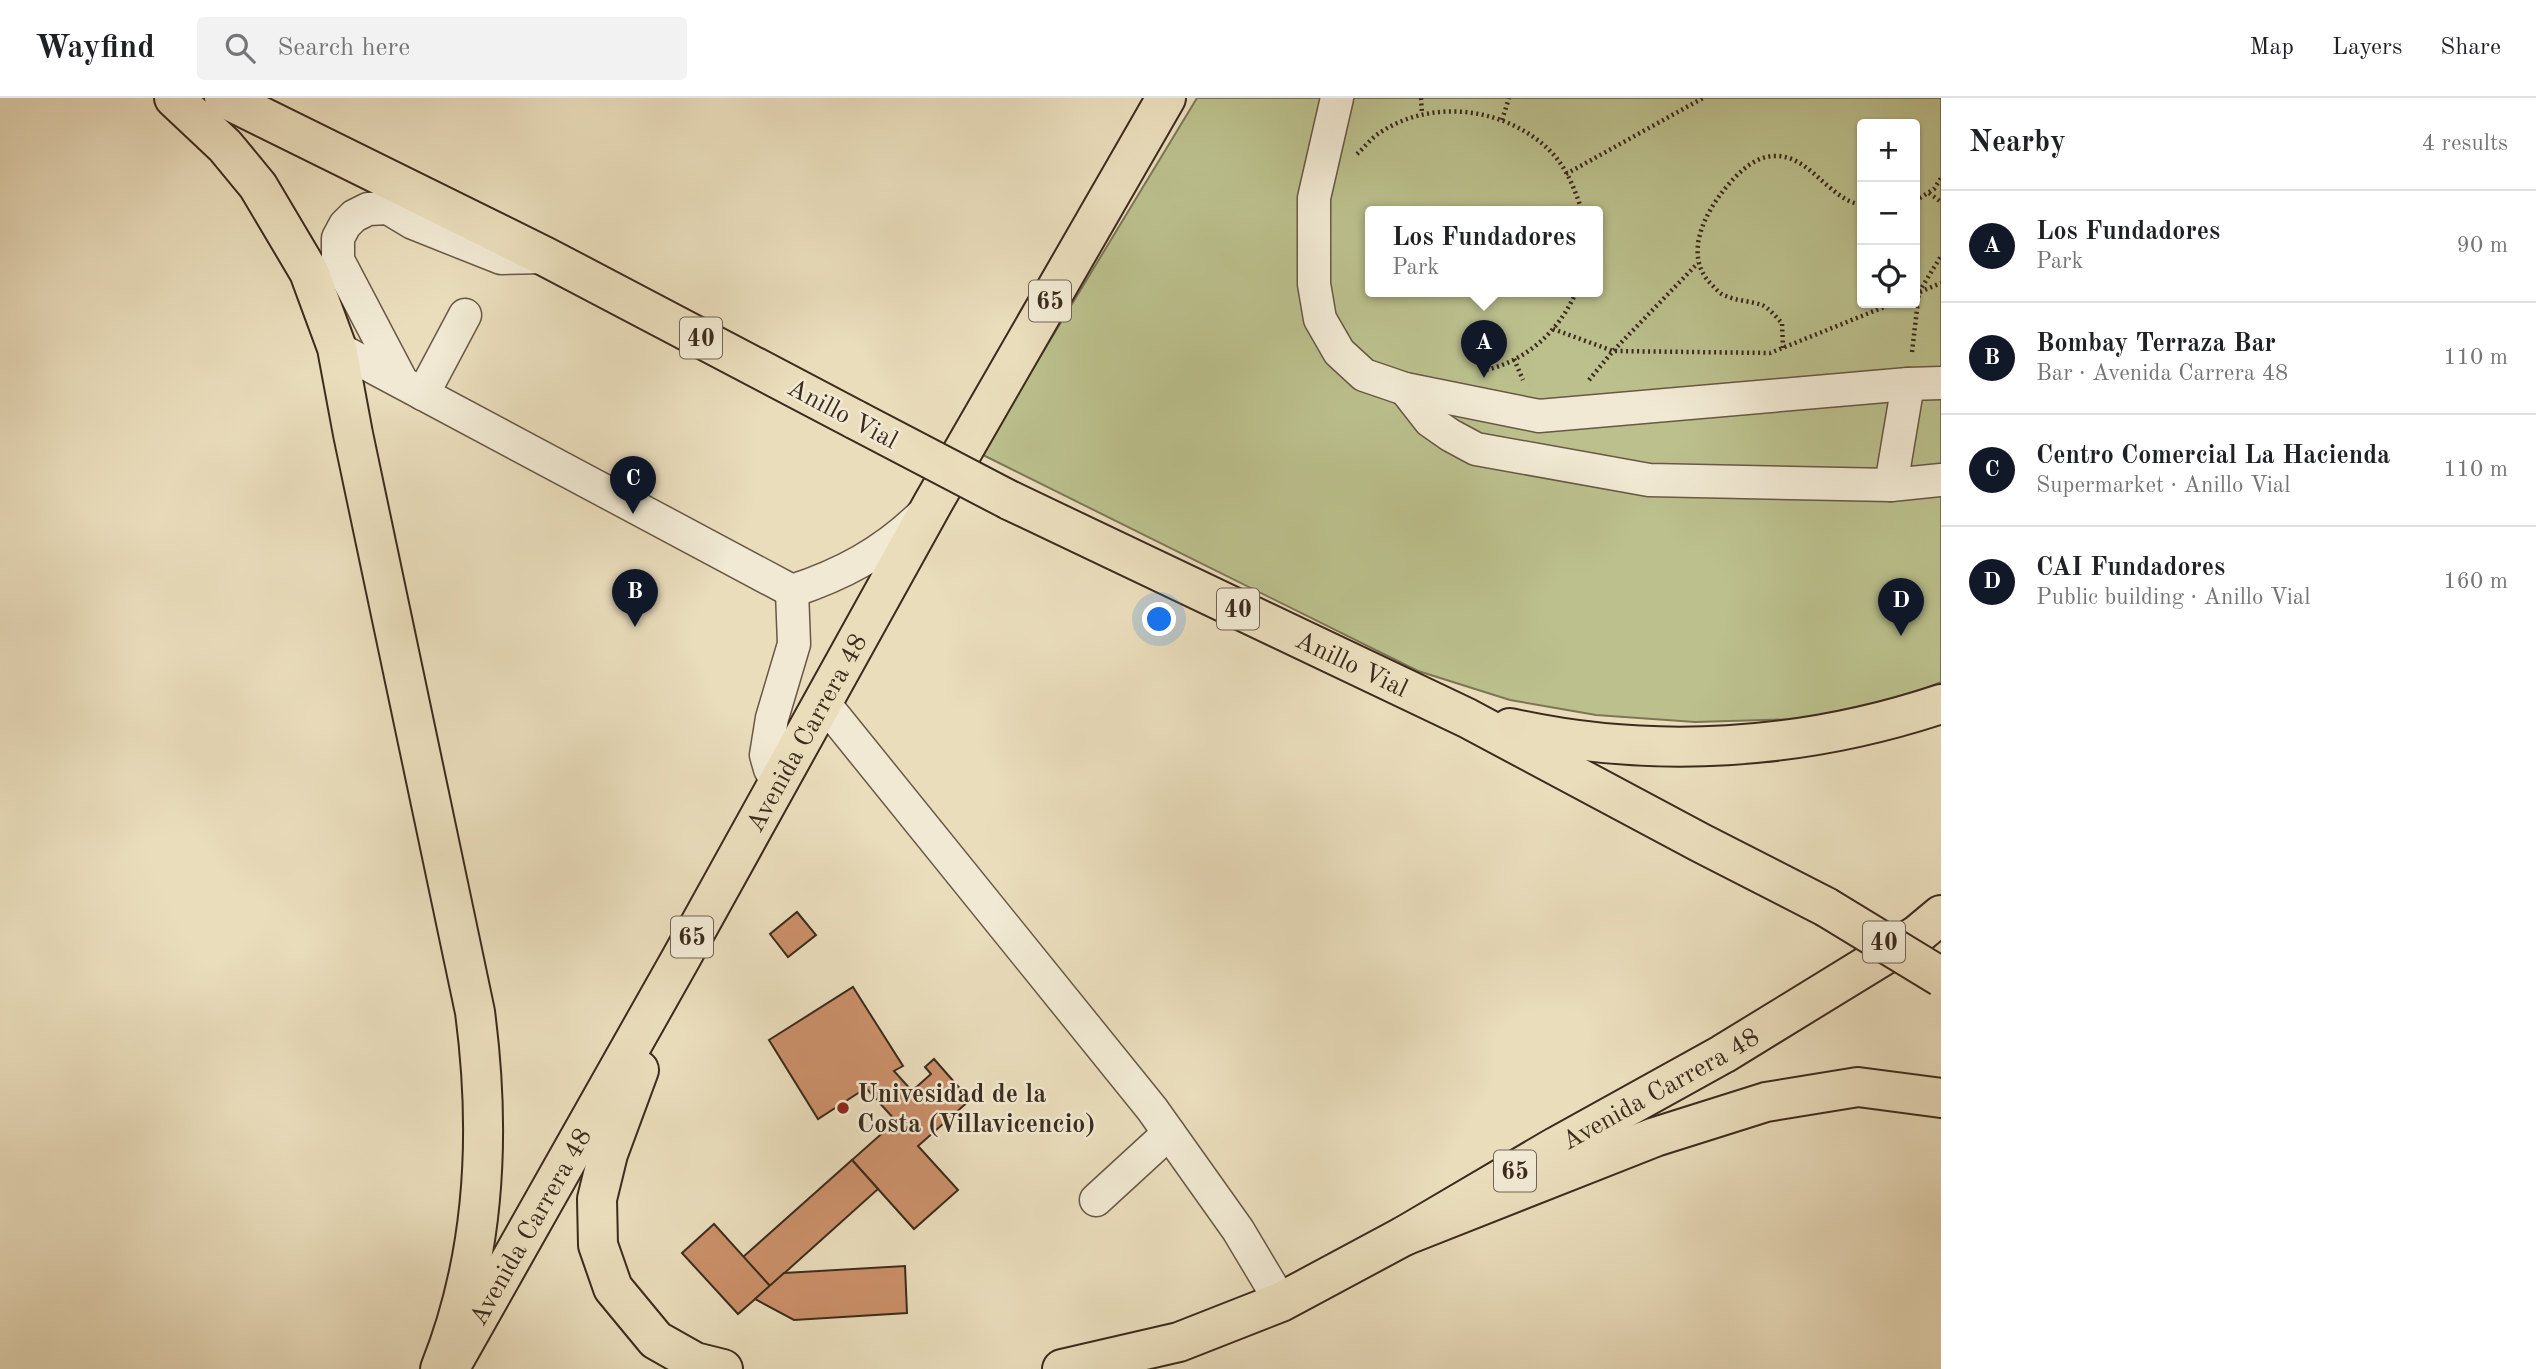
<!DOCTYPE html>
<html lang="en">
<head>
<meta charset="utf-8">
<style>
	body { margin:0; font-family:"Old Standard TT",serif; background:#f2f2f2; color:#202124 }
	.controls { position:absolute; right:21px; top:21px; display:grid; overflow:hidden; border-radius:7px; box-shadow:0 2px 5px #0004 }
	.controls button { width:63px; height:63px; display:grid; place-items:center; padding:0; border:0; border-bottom:2px solid #e0e0e0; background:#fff; color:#202124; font:35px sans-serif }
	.you { position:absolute; left:1160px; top:522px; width:24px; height:24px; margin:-18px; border:5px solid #fff; border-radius:50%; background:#1a73e8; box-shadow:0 0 0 10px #1a73e833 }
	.badge { display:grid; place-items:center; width:46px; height:46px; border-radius:50%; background:#111827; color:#fff; font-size:23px; font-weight:700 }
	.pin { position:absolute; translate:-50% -58px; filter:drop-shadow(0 2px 4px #0008) }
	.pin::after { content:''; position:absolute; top:37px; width:24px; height:21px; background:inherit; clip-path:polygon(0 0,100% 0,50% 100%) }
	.popup { position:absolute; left:1365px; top:108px; width:238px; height:91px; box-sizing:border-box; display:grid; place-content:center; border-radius:7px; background:#fff; filter:drop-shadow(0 2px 5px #0005); font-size:23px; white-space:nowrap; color:#757577 }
	.popup b { font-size:26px; color:#202124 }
	.popup::after { content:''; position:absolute; left:50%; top:100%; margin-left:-14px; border:14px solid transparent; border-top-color:#fff }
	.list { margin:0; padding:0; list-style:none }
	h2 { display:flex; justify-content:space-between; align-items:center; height:91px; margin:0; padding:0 28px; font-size:30px }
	h2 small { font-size:23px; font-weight:400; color:#757577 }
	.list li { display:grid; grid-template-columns:46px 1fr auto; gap:21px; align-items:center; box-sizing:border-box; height:112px; padding:0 28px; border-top:2px solid #e0e0e0 }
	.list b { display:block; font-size:26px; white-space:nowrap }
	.list p { margin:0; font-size:23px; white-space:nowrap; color:#757577 }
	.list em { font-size:23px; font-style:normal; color:#757577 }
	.icon { flex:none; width:38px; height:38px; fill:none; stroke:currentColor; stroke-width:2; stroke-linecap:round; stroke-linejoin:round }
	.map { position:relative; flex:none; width:1941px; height:1271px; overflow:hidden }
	header { display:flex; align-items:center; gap:42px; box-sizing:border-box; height:98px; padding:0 35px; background:#fff; border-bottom:2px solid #e0e0e0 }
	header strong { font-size:33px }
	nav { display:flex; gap:38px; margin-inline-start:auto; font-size:24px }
	.search { width:490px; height:63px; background:#f2f2f2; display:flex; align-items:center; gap:18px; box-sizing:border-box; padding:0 24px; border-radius:7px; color:#757577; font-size:26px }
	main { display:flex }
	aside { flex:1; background:#fff }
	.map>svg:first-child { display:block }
	.green { fill:#bbc08d; stroke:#7c7655; stroke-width:2; fill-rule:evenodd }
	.building { fill:#cb9069; stroke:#3c2b1d; stroke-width:2 }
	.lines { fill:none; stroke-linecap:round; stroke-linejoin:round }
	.minor-casing { stroke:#685845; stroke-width:35 }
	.major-casing { stroke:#3c2b1d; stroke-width:42 }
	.highway-casing { stroke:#3c2b1d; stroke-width:42 }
	.path { stroke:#3c2b1d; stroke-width:4.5; stroke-dasharray:2 3.5; stroke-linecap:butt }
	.minor { stroke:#f1e9d3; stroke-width:32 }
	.major { stroke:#eaddbc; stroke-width:38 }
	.highway { stroke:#eaddbc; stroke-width:38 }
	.highway-bridge-casing { stroke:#3c2b1d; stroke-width:42; stroke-linecap:butt }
	.highway-bridge { stroke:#eaddbc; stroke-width:38 }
	.poi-dot { fill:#8f2418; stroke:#f1e9d3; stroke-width:2.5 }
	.labels { text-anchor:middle; stroke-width:5; stroke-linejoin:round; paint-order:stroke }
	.shield { fill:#f1e9d3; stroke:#726454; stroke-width:2 }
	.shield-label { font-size:24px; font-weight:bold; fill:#3c2b1d }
	.street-label { font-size:26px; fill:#3c2b1d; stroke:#f1e9d3 }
	.poi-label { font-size:26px; font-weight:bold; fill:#3c2b1d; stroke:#f1e9d3; text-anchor:start }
</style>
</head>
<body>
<header>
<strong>Wayfind</strong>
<div class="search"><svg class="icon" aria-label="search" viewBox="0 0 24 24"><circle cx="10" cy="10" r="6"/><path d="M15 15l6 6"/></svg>Search here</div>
<nav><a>Map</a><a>Layers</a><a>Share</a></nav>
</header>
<main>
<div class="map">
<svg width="1941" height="1271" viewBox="0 0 1941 1271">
	<rect width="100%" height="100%" fill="#eaddbc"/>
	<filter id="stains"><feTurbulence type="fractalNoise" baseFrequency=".00286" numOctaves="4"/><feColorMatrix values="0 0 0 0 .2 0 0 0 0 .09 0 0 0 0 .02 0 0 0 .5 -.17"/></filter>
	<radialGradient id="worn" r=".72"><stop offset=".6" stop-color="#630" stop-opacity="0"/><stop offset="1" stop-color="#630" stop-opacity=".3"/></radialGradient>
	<path class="green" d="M1197,0H1941V584L1908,598L1802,621L1695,624L1596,617L1510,602L1418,573L981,356ZM1862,26H1915V205H1862ZM1370,114H1598V194H1370Z"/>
	<g class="building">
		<path d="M797,814L816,837L788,859L770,836Z"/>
		<path d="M853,889L903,968L894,973L912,993L931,976L925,969L934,961L970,1002L918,1048L958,1092L914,1131L852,1062L896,1023L866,990L818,1021L769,942Z"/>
		<path d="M852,1062L878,1091L770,1188L743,1159Z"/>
		<path d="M714,1126L770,1188L738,1216L682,1155Z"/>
		<path d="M905,1168L907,1215L794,1222L755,1201L784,1175Z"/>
	</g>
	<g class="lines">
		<defs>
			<g id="minor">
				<path d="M1337,0L1314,100V186L1320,221L1339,254L1364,277L1405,291L1539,318L1908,286L1941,285"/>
				<path d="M337,250L792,493C841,477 883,455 921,418"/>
				<path d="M402,284L338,162V140L345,127L354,118L368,111L388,110L413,125L501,160L546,159"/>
				<path d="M1405,291L1430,323L1450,337L1476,351L1649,382L1891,387L1941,382"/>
				<path d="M423,296L465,217"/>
				<path d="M1891,387L1908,286"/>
				<path d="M823,604L1152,1011L1238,1132L1281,1204"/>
				<path d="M778,686L770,671L766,657L772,620L794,546L792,493"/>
				<path d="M1096,1102L1169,1035"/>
			</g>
			<g id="major">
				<path d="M639,972L608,1056L597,1101L598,1147L613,1190L656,1242L695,1264L723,1271"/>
				<path id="s1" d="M452,1266L680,862L933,405L1166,0"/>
				<path id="s2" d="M1062,1271L1179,1244L1281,1204L1404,1138L1557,1048L1723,956L1917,837L1941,817"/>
			</g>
			<g id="highway">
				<path d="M174,0L225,48L258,88L309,174L337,250L353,336L475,914C491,1035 486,1156 440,1271"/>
				<path d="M224,0L546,159L856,322"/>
				<path id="s3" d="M1009,402L1467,620L1701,745L1826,809"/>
				<path d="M1510,630C1653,662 1803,652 1941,606"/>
				<path d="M1404,1138L1655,1039L1766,1004L1858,989L1941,1000"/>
			</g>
		</defs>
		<use href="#minor" class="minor-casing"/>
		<use href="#major" class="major-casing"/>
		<use href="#highway" class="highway-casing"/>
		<g class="path">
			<path d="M1421,0L1422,16"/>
			<path d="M1502,22L1509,0"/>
			<path d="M1357,56C1365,49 1372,39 1381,34C1431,1 1502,9 1546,49C1565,66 1575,90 1582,114"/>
			<path d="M1566,76L1703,0"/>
			<path d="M1929,95L1941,104"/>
			<path d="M1915,103L1934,91L1941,80"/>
			<path d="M1915,196L1941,185"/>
			<path d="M1553,231L1613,253L1770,255L1894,205"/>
			<path d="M1783,250L1782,225C1776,219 1769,210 1762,207C1751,203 1737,203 1726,198C1721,197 1717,192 1713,188C1685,162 1700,124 1720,97C1733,80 1752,58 1775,58C1810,57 1829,102 1862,107"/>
			<path d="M1912,254L1919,194L1941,158"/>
			<path d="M1514,261L1523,282"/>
			<path d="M1481,273C1524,265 1559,234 1576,194"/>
			<path d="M1589,282L1613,253L1698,165"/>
		</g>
		<use href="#minor" class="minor"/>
		<use href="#major" class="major"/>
		<use href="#highway" class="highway"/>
		<defs>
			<g id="highway-bridge">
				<path d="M856,322L1009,402"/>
				<path d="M1826,809L1941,879"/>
			</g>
		</defs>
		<use href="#highway-bridge" class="highway-bridge-casing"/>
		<use href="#highway-bridge" class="highway-bridge"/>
	</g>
	<circle class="poi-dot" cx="843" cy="1010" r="7"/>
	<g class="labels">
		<g class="shield">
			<rect x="1029" y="182.5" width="42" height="41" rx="5"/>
			<rect x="680" y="219.5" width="42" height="41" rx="5"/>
			<rect x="1217" y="490.5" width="42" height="41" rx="5"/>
			<rect x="671" y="818.5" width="42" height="41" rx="5"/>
			<rect x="1863" y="823.5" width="42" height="41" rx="5"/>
			<rect x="1494" y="1052.5" width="42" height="41" rx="5"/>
		</g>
		<g class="shield-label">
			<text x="1050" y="211">65</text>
			<text x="701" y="248">40</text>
			<text x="1238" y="519">40</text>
			<text x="692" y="847">65</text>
			<text x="1884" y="852">40</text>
			<text x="1515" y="1081">65</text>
		</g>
		<g class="street-label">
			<text transform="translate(843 315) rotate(28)" y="9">Anillo Vial</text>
			<text dy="9" stroke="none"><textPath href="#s3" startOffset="380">Anillo Vial</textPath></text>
			<text dy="9" stroke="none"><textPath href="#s1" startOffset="724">Avenida Carrera 48</textPath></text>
			<text dy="9" stroke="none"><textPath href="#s2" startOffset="665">Avenida Carrera 48</textPath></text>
			<text dy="9" stroke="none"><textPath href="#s1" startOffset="158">Avenida Carrera 48</textPath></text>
		</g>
		<g class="poi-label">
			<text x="857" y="1004">Univesidad de la<tspan x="857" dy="30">Costa (Villavicencio)</tspan></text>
		</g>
	</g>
	<rect width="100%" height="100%" filter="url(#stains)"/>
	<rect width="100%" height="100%" fill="url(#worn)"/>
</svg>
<div class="controls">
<button>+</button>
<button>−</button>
<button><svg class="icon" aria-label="locate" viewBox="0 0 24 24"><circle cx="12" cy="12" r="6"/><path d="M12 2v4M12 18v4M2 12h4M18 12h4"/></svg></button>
</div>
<div class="you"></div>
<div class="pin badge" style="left:1484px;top:280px">A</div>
<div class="popup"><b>Los Fundadores</b>Park</div>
<div class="pin badge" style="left:635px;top:529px">B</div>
<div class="pin badge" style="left:633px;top:416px">C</div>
<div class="pin badge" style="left:1901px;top:538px">D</div>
</div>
<aside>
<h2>Nearby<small>4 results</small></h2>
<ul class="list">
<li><span class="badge">A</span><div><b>Los Fundadores</b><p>Park</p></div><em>90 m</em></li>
<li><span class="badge">B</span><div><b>Bombay Terraza Bar</b><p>Bar · Avenida Carrera 48</p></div><em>110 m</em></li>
<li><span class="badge">C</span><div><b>Centro Comercial La Hacienda</b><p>Supermarket · Anillo Vial</p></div><em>110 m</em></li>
<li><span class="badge">D</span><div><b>CAI Fundadores</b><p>Public building · Anillo Vial</p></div><em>160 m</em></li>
</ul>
</aside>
</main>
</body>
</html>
